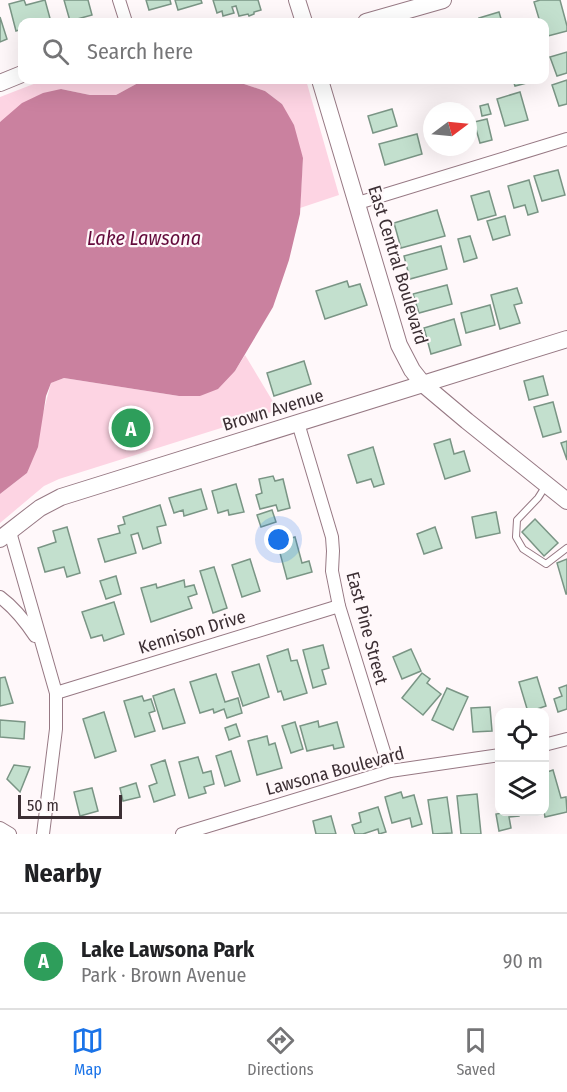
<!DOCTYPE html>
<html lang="en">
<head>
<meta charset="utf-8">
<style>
	body { margin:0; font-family:"Fira Sans Condensed",sans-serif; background:#f6f6f6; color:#202124 }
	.controls { position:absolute; right:18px; bottom:18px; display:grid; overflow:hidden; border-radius:12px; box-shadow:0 6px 24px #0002 }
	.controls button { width:54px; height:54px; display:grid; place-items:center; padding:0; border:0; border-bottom:2px solid #e0e0e0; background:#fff; color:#202124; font:30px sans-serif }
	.compass { position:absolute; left:423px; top:102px; width:54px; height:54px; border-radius:50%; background:#fff; box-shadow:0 6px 24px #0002; rotate:74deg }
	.scale { position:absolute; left:18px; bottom:15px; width:104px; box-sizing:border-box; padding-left:6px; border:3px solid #3c2f34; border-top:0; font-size:16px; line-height:21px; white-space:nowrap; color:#3c2f34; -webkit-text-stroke:4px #fff8fa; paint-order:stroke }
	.you { position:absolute; left:279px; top:540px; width:21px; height:21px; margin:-15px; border:4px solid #fff; border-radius:50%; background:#1a73e8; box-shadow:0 0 0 9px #1a73e833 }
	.badge { display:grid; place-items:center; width:39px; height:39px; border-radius:50%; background:#1a73e8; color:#fff; font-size:20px; font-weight:700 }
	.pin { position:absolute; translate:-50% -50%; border:3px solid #fff; box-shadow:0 2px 6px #0006 }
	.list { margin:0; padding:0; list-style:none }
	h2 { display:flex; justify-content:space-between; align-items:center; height:78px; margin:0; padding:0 24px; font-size:26px }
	h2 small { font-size:20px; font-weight:400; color:#757577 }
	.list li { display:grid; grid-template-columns:39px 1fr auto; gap:18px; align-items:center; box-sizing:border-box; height:96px; padding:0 24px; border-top:2px solid #e0e0e0 }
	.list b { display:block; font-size:22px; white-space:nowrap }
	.list p { margin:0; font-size:20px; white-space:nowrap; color:#757577 }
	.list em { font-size:20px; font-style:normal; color:#757577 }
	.icon { flex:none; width:33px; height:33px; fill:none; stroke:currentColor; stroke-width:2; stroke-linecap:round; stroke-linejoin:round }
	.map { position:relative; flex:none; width:567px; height:834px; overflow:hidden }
	.search { position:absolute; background:#fff; box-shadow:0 6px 24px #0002; left:18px; right:18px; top:18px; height:66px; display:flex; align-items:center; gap:15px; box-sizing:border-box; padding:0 21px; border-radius:12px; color:#757577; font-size:22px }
	.sheet { height:174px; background:#fff }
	nav { display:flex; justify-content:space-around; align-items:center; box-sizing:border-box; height:84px; border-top:2px solid #e0e0e0; background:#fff; font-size:16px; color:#757577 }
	nav a { display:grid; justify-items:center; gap:3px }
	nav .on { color:#1a73e8 }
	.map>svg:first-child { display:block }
	.green { fill:#fdd4e3 }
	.water { fill:#ca819f }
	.building { fill:#c3e0ce; stroke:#7a9585; stroke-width:1.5 }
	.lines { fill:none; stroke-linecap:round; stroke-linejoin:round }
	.lane-casing { stroke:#977984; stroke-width:8 }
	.street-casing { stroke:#977984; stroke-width:14 }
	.secondary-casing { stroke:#977984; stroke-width:18 }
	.lane { stroke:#fff; stroke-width:6 }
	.street { stroke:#fff; stroke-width:12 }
	.secondary { stroke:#fff; stroke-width:16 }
	.labels { text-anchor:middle; stroke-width:4.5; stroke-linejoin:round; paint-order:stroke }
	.street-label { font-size:18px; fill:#3c2f34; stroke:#fff8fa }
	.water-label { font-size:20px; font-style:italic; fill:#630a3b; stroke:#fff8fa }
</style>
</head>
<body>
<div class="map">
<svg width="567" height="834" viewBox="0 0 567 834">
	<rect width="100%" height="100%" fill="#fff8fa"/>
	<g class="green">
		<path d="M44,80H148L138,83L116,95H90L61,89L0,122V97Z"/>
		<path d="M232,80H306L339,195L300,208L303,158L282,104L265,91Z"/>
		<path d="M245,355L278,410L59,479L44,486L0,523V494L27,473L51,383L64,378L179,396H200L235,371Z"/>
	</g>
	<path class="water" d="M148,80H232L265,91L282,104L294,125L303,158L300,214L289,260L273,307L235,371L218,389L200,396H179L64,378L51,383L46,396L38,447L27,473L0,494V122L22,103L43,93L61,89L90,95H116L138,83Z"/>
	<g class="building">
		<path d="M24,0L26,5L45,0L51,22H22V29L16,31L9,4Z"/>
		<path d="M64,0H88L92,15L70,21Z"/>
		<path d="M146,0H170L171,4L149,10Z"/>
		<path d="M175,0H201L202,3L178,10Z"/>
		<path d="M213,0H258L261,10L254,12V14L249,16L248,14L239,16L236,6L232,7L234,13L223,16L222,11L217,13Z"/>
		<path d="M540,0H560L567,26V31L544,37V22H540L534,2Z"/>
		<path d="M499,12L502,22H481L479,18Z"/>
		<path d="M0,17L7,39L0,42Z"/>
		<path d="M567,52V73L557,76L550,57Z"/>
		<path d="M513,80H538L515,86Z"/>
		<path d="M567,80V104L559,106L552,85Z"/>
		<path d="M520,92L528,120L505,126L497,99Z"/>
		<path d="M488,104L491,114L482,116L480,106Z"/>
		<path d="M392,109L397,126L373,133L368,116Z"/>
		<path d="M487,119L492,140L480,143L474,122Z"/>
		<path d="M417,134L422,154L385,165L379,144Z"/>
		<path d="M558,170L565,195L542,201L534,176Z"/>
		<path d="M529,180L538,212L528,215L525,205L514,208L508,186Z"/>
		<path d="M489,191L496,215L478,220L471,196Z"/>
		<path d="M437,210L445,236L401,248L394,223Z"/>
		<path d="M505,216L510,235L493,240L487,221Z"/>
		<path d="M470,236L477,258L464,262L458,239Z"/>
		<path d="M441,246L447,269L410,279L404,256Z"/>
		<path d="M347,281L349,287L360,284L367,305L325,319L316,291Z"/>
		<path d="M447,285L452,304L419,313L413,294Z"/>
		<path d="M517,288L522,303L514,305L520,323L500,329L491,295Z"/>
		<path d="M490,305L495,325L466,333L461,313Z"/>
		<path d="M454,319L461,345L431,354L424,328Z"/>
		<path d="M304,361L311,384L274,396L267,373Z"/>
		<path d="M543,376L548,395L529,400L524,381Z"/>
		<path d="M553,402L561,432L543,437L534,407Z"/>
		<path d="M450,439L454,454L464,451L470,471L445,479L434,444Z"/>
		<path d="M567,441V460L561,443Z"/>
		<path d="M373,447L384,484L374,487L371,479L357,483L348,455Z"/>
		<path d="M273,476L275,481L283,479L290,508L278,511L276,505L260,509L256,495L262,493L259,479Z"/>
		<path d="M236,484L244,512L229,515L228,510L218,513L212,491Z"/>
		<path d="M201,489L207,509L184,516L183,510L174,513L169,498Z"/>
		<path d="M160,505L166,525L157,527L161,543L143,549L138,533L131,535L136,553L105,562L98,539L120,533L118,526L125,524L123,517Z"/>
		<path d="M272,510L276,522L261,527L257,515Z"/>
		<path d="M496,512L500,533L476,538L472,517Z"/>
		<path d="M535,519L558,543L544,556L522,532Z"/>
		<path d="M67,527L80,573L67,577L64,567L45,572L38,548L56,542L53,531Z"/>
		<path d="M435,527L442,548L424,554L417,534Z"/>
		<path d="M295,537L302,563L309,561L312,572L287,579L277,542Z"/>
		<path d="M250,559L260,591L242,597L232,565Z"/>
		<path d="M567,559V594H566L557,563Z"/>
		<path d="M214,567L227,608L213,613L200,571Z"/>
		<path d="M116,576L121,594L106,599L100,581Z"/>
		<path d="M184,580L185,587L194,585L197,594L188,597L192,608L151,622L141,588L156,584L157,588Z"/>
		<path d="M114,602L124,634L104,641L102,635L91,638L82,612Z"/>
		<path d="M323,645L329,668L322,670L326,684L313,688L303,650Z"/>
		<path d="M288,649L291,661L297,660L307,693L284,700L281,691L278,692L267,656Z"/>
		<path d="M411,649L421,671L402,679L393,657Z"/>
		<path d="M259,664L269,697L243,706L232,672Z"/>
		<path d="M422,673L430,679L427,683L441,694L423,715L402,698Z"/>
		<path d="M216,674L225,702L238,698L242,713L227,718L224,709L214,713L213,709L200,713L190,682Z"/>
		<path d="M5,677L13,703L0,706V678Z"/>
		<path d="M537,677L546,706L528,712L519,682Z"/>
		<path d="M567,685V709L558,712L554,699L562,696L559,688Z"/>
		<path d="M447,688L468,697L453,730L432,720Z"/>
		<path d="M174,689L185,723L163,729L153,696Z"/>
		<path d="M142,696L144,701L151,699L155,711L149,713L155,731L135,737L124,701Z"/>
		<path d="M490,707L492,731L473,732L471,708Z"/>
		<path d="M104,712L116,751L95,758L83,719Z"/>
		<path d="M0,720L25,722L24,739L0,737Z"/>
		<path d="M318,721L319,727L337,722L344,747L334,749L333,745L307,751L300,726Z"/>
		<path d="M295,722L303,749L291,753L282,726Z"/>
		<path d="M236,724L240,736L229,740L225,728Z"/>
		<path d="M267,736L269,745L275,743L282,768L257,775L248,741Z"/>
		<path d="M231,751L240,781L225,786L216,756Z"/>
		<path d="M198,757L203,773L211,771L214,784L204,787L206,793L189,798L179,762Z"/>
		<path d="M165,760L175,795L154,802L149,786L157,783L151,765Z"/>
		<path d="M14,765L30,767L20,792L7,779Z"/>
		<path d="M553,770L561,798L566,797L567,812L545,817L544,812V773Z"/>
		<path d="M136,783L140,797L123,801L120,788Z"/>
		<path d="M92,788L98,811L80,816L74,792Z"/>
		<path d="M401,792L403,798L414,795L422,824L412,827L410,818L392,823L385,797Z"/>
		<path d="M477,794L481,834H461L457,796Z"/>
		<path d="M447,797L452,833L433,834L428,800Z"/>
		<path d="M378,807L386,832L379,834L378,829L363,834H355L352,825L361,822L359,813Z"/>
		<path d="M508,812H519V816L509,817L511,828L499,831L496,814Z"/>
		<path d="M331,816L336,834H316L313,821Z"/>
	</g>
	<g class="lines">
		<defs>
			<path id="lane" d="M545,487L538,498L517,520L516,537L523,549L546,564L567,548"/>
			<g id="street">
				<path d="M119,0L126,22"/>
				<path d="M358,203L567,139"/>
				<path d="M298,423L332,537L333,551L332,571L339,606L390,771"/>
				<path d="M10,532L56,693V729L43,834"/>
				<path d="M0,597C15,608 25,621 35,636"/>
				<path d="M56,693L339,606"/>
				<path d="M544,745L567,739"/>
				<path d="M0,828L10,834"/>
				<path d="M182,834L390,771L500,755"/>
			</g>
			<g id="secondary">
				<path d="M297,0L304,22"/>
				<path d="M366,22L443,0"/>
				<path d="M320,80L399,345L412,370L423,384L467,421L567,501"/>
				<path d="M0,83L22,74"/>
				<path d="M0,539L40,508L61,497L567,339"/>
			</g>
		</defs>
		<use href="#lane" class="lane-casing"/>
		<use href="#street" class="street-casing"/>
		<use href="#secondary" class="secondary-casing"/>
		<use href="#lane" class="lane"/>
		<use href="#street" class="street"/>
		<use href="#secondary" class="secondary"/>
	</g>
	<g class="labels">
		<g class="street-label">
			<text transform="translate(398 265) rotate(73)" y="6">East Central Boulevard</text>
			<text transform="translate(273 410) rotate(-17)" y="6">Brown Avenue</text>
			<text transform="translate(367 628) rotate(75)" y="6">East Pine Street</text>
			<text transform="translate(192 632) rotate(-17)" y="6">Kennison Drive</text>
			<text transform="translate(335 771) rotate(-15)" y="6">Lawsona Boulevard</text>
		</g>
		<g class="water-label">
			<text x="144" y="245">Lake Lawsona</text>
		</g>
	</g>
</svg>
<div class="controls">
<button><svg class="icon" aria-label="locate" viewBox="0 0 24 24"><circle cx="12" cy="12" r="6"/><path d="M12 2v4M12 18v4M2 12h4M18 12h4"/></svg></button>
<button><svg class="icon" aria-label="layers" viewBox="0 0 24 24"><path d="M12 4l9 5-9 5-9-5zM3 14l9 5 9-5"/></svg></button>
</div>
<svg class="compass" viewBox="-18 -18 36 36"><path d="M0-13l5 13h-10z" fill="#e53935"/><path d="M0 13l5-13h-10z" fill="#757577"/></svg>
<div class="scale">50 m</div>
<div class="you"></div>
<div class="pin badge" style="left:131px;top:428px;background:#2e9e5b">A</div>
<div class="search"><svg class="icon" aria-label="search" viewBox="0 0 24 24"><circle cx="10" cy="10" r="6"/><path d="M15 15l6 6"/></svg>Search here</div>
</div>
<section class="sheet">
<h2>Nearby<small></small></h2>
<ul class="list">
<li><span class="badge" style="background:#2e9e5b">A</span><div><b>Lake Lawsona Park</b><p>Park · Brown Avenue</p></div><em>90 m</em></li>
</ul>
</section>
<nav>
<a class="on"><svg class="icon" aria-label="map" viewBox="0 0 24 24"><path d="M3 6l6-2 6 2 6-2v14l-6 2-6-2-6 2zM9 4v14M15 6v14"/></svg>Map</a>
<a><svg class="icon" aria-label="directions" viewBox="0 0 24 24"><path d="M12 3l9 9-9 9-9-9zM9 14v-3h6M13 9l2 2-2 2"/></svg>Directions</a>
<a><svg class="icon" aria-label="saved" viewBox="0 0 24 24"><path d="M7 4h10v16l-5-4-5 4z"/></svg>Saved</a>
</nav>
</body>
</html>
